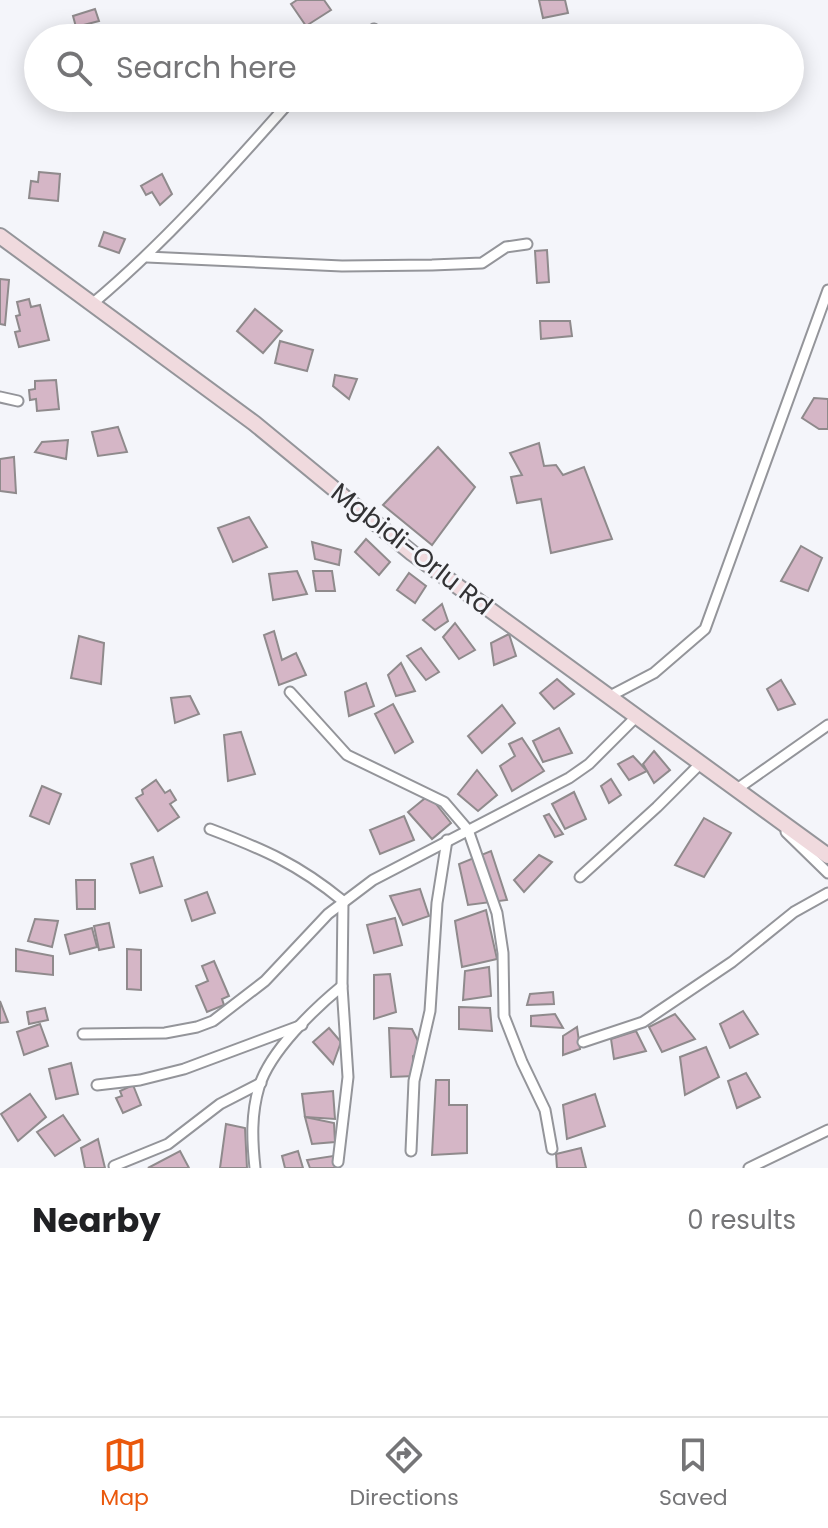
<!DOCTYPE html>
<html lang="en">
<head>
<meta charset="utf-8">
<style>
	body { margin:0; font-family:Poppins,sans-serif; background:#f6f6f6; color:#202124 }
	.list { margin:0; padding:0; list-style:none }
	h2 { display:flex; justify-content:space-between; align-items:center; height:104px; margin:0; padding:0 32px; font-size:34px }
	h2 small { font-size:26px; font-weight:400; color:#757577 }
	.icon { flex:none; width:44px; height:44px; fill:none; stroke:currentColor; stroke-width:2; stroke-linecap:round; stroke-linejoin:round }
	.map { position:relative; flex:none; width:828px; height:1168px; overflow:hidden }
	.search { position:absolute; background:#fff; box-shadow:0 4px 20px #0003; left:24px; right:24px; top:24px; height:88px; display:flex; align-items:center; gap:20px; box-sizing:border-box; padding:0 28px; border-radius:44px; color:#757577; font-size:30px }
	.sheet { height:248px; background:#fff }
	nav { display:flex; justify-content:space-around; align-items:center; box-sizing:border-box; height:112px; border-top:2px solid #e0e0e0; background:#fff; font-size:22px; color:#757577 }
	nav a { display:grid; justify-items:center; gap:4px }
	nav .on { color:#ea580c }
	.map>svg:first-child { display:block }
	.building { fill:#d5b6c6; stroke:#8f8a8c; stroke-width:2 }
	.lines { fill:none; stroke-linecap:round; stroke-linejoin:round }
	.minor-casing { stroke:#94959a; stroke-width:13 }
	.secondary-casing { stroke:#94959a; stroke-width:18 }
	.minor { stroke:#fff; stroke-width:9 }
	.secondary { stroke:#f0dade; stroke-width:14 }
	.labels { text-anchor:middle; stroke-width:6; stroke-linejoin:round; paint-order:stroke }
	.street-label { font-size:26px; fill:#323234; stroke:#f4f5fa }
</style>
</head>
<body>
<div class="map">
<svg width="828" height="1168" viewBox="0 0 828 1168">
	<rect width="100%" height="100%" fill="#f4f5fa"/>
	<g class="building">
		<path d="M297,0H324L331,10L306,26L291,4Z"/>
		<path d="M539,0H565L568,13L543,18Z"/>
		<path d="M95,9L99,21L76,27L73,16Z"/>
		<path d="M39,172L60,174L58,201L29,198L31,181L38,182Z"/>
		<path d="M162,174L172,194L160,205L152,192L146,195L141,186Z"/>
		<path d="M104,232L125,239L119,253L99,246Z"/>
		<path d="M547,250L549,282L537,283L535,251Z"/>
		<path d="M0,279L9,280L5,325L0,324Z"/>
		<path d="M29,299L31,307L40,305L49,340L19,347L15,332L20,331L16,316L20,315L17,302Z"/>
		<path d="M255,309L282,331L263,353L237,331Z"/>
		<path d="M540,321H570L572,336L541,339Z"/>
		<path d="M280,341L313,350L307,371L275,363Z"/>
		<path d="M335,375L357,379L349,399L333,386Z"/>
		<path d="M56,380L59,409L37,411L36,399L30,400L29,390L35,389V381Z"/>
		<path d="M814,398L828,399V429H819L802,418Z"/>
		<path d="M118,427L127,452L98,456L92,432Z"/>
		<path d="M68,440L66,459L35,452L42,442Z"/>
		<path d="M539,443L544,466L556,465L563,475L584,467L612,539L551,553L541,499L517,503L511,477L522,475L510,453Z"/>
		<path d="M438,447L475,487L432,545L383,505Z"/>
		<path d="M14,457L16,493L0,491V459Z"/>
		<path d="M249,517L267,547L233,562L218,528Z"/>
		<path d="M366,539L390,562L379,575L355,552Z"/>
		<path d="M312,542L341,550L339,565L315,559Z"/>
		<path d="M801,546L822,558L808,591L781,581Z"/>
		<path d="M297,571L307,594L273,600L269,574Z"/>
		<path d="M313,571H332L335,591H316Z"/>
		<path d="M409,573L426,586L415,603L397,590Z"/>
		<path d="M442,604L448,621L435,630L423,620Z"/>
		<path d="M455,623L475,650L459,659L443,637Z"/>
		<path d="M274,631L282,660L296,653L306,675L279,685L264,635Z"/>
		<path d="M509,634L516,656L494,665L491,643Z"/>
		<path d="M79,636L104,643L101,684L71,678Z"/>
		<path d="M421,648L439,672L426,680L407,656Z"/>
		<path d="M401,663L415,691L396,696L388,675Z"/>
		<path d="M557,679L574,694L554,709L540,693Z"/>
		<path d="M781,680L795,704L778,710L767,689Z"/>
		<path d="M366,683L374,706L349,716L345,692Z"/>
		<path d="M190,696L199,714L175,723L171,698Z"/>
		<path d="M393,704L413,742L395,753L375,714Z"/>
		<path d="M502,705L515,723L482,753L468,736Z"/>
		<path d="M559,728L572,753L543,762L533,741Z"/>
		<path d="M241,732L255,774L228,781L224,735Z"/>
		<path d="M522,738L544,771L512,791L500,766L515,756L509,744Z"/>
		<path d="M654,751L670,770L654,783L643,764Z"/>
		<path d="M633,756L647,771L629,780L618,764Z"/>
		<path d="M477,770L497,795L478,811L458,794Z"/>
		<path d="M611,779L621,795L609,803L601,786Z"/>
		<path d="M156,780L165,793L170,790L176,800L170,804L179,817L158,831L136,798L143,794L142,790Z"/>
		<path d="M42,786L61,794L49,824L30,816Z"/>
		<path d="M574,792L586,819L565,829L552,804Z"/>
		<path d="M429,795L451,823L432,839L408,812Z"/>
		<path d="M549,814L563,834L555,837L544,816Z"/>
		<path d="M404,816L414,840L380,854L370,830Z"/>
		<path d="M704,818L731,833L704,877L675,865Z"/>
		<path d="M491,851L507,900L468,905L459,864Z"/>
		<path d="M539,855L552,862L524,892L514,880Z"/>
		<path d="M153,857L162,886L140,893L131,864Z"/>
		<path d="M76,880H95V909H77Z"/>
		<path d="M420,889L429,916L403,925L390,896Z"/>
		<path d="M207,892L215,913L192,921L185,900Z"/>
		<path d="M486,910L497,959L462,967L455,921Z"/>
		<path d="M395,918L402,945L374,953L367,925Z"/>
		<path d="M35,919L58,921L52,947L28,941Z"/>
		<path d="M109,923L114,947L99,950L94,926Z"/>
		<path d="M92,928L97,947L70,954L65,935Z"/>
		<path d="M16,949L53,956V975L16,971Z"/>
		<path d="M127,949L141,950V990L127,989Z"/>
		<path d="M214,961L229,996L222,999L224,1005L207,1012L196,986L208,981L202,966Z"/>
		<path d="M489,967L491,996L463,1000L465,971Z"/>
		<path d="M390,974L396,1012L374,1019V975Z"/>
		<path d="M553,992L554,1004L527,1005L530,994Z"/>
		<path d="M0,1001L8,1022L0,1023Z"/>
		<path d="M459,1007L490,1008L492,1031L459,1029Z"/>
		<path d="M45,1008L48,1020L29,1024L27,1012Z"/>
		<path d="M743,1011L758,1034L730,1048L720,1024Z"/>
		<path d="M555,1014L563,1028L531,1026V1016Z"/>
		<path d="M675,1014L695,1039L662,1052L649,1027Z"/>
		<path d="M40,1024L48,1046L24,1055L17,1032Z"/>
		<path d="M577,1027L580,1049L563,1055V1036Z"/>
		<path d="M329,1028L341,1042L333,1064L313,1042Z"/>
		<path d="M389,1028L412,1029L418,1041L417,1054L413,1056L414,1076L391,1077Z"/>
		<path d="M636,1031L646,1051L614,1059L611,1039Z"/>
		<path d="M706,1047L719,1077L685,1095L680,1057Z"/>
		<path d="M71,1063L78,1094L56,1099L49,1069Z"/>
		<path d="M746,1073L760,1097L737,1108L728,1081Z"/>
		<path d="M436,1080H449V1105H467V1153L432,1155Z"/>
		<path d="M133,1085L141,1105L123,1113L116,1098L122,1096L120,1091Z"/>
		<path d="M333,1091L335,1119L305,1117L302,1094Z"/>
		<path d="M30,1094L46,1117L18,1141L1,1114Z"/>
		<path d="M595,1094L605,1126L567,1139L563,1105Z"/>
		<path d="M63,1115L80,1140L55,1156L37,1132Z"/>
		<path d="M305,1117L334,1123L335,1142L312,1144Z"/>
		<path d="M226,1124L245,1128L247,1168H220Z"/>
		<path d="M98,1139L105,1168H85L81,1148Z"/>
		<path d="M581,1148L586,1168H557L556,1154Z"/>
		<path d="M180,1151L189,1168H148Z"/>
		<path d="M298,1151L303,1168H285L282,1156Z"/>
		<path d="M333,1156L338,1168H310L307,1160Z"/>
	</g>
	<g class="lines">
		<defs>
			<g id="minor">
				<path d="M363,38L374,29"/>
				<path d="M147,257L342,266L432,265L482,263L506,247L527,244"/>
				<path d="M92,304C166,242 229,170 293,98"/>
				<path d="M0,397L18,401"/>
				<path d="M290,692L347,755L444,802L468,830L497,913L503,953L504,1016L522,1062L545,1110L552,1149"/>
				<path d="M610,696L654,673L705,629L828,290"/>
				<path d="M737,789L828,725"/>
				<path d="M210,829C263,849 298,864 343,901L342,986L348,1077L338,1162"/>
				<path d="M786,832L828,873"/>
				<path d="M580,877L657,807L701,763"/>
				<path d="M83,1034L165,1033L197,1027L213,1021L265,981L328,914L373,880L569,778L589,764L637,716"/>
				<path d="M583,1042L643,1022L732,962L794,912L828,893"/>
				<path d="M97,1085L140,1080L184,1069L302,1025"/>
				<path d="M411,1151L414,1081L430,1011L437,903L447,840"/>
				<path d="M114,1166L168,1144L220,1104L261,1083"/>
				<path d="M255,1168C252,1140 251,1114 259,1087C270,1051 314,1009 342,986"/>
				<path d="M749,1168L828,1130"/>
			</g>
			<path id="secondary" d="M0,236L254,423L412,553L828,856"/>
		</defs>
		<use href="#minor" class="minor-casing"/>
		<use href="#secondary" class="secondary-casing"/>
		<use href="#minor" class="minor"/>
		<use href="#secondary" class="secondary"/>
	</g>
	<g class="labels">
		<g class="street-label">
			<text transform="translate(412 549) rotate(38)" y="9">Mgbidi-Orlu Rd</text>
		</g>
	</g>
</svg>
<div class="search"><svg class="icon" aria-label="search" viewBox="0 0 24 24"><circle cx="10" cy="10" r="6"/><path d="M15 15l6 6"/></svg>Search here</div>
</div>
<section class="sheet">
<h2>Nearby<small>0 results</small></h2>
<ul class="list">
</ul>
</section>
<nav>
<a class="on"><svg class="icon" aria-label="map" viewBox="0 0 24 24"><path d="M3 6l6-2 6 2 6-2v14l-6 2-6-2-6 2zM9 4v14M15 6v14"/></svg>Map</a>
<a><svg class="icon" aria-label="directions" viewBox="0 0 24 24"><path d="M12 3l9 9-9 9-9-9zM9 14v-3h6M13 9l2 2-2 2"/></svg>Directions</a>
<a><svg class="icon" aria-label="saved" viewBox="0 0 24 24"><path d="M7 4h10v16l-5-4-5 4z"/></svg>Saved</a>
</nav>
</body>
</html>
